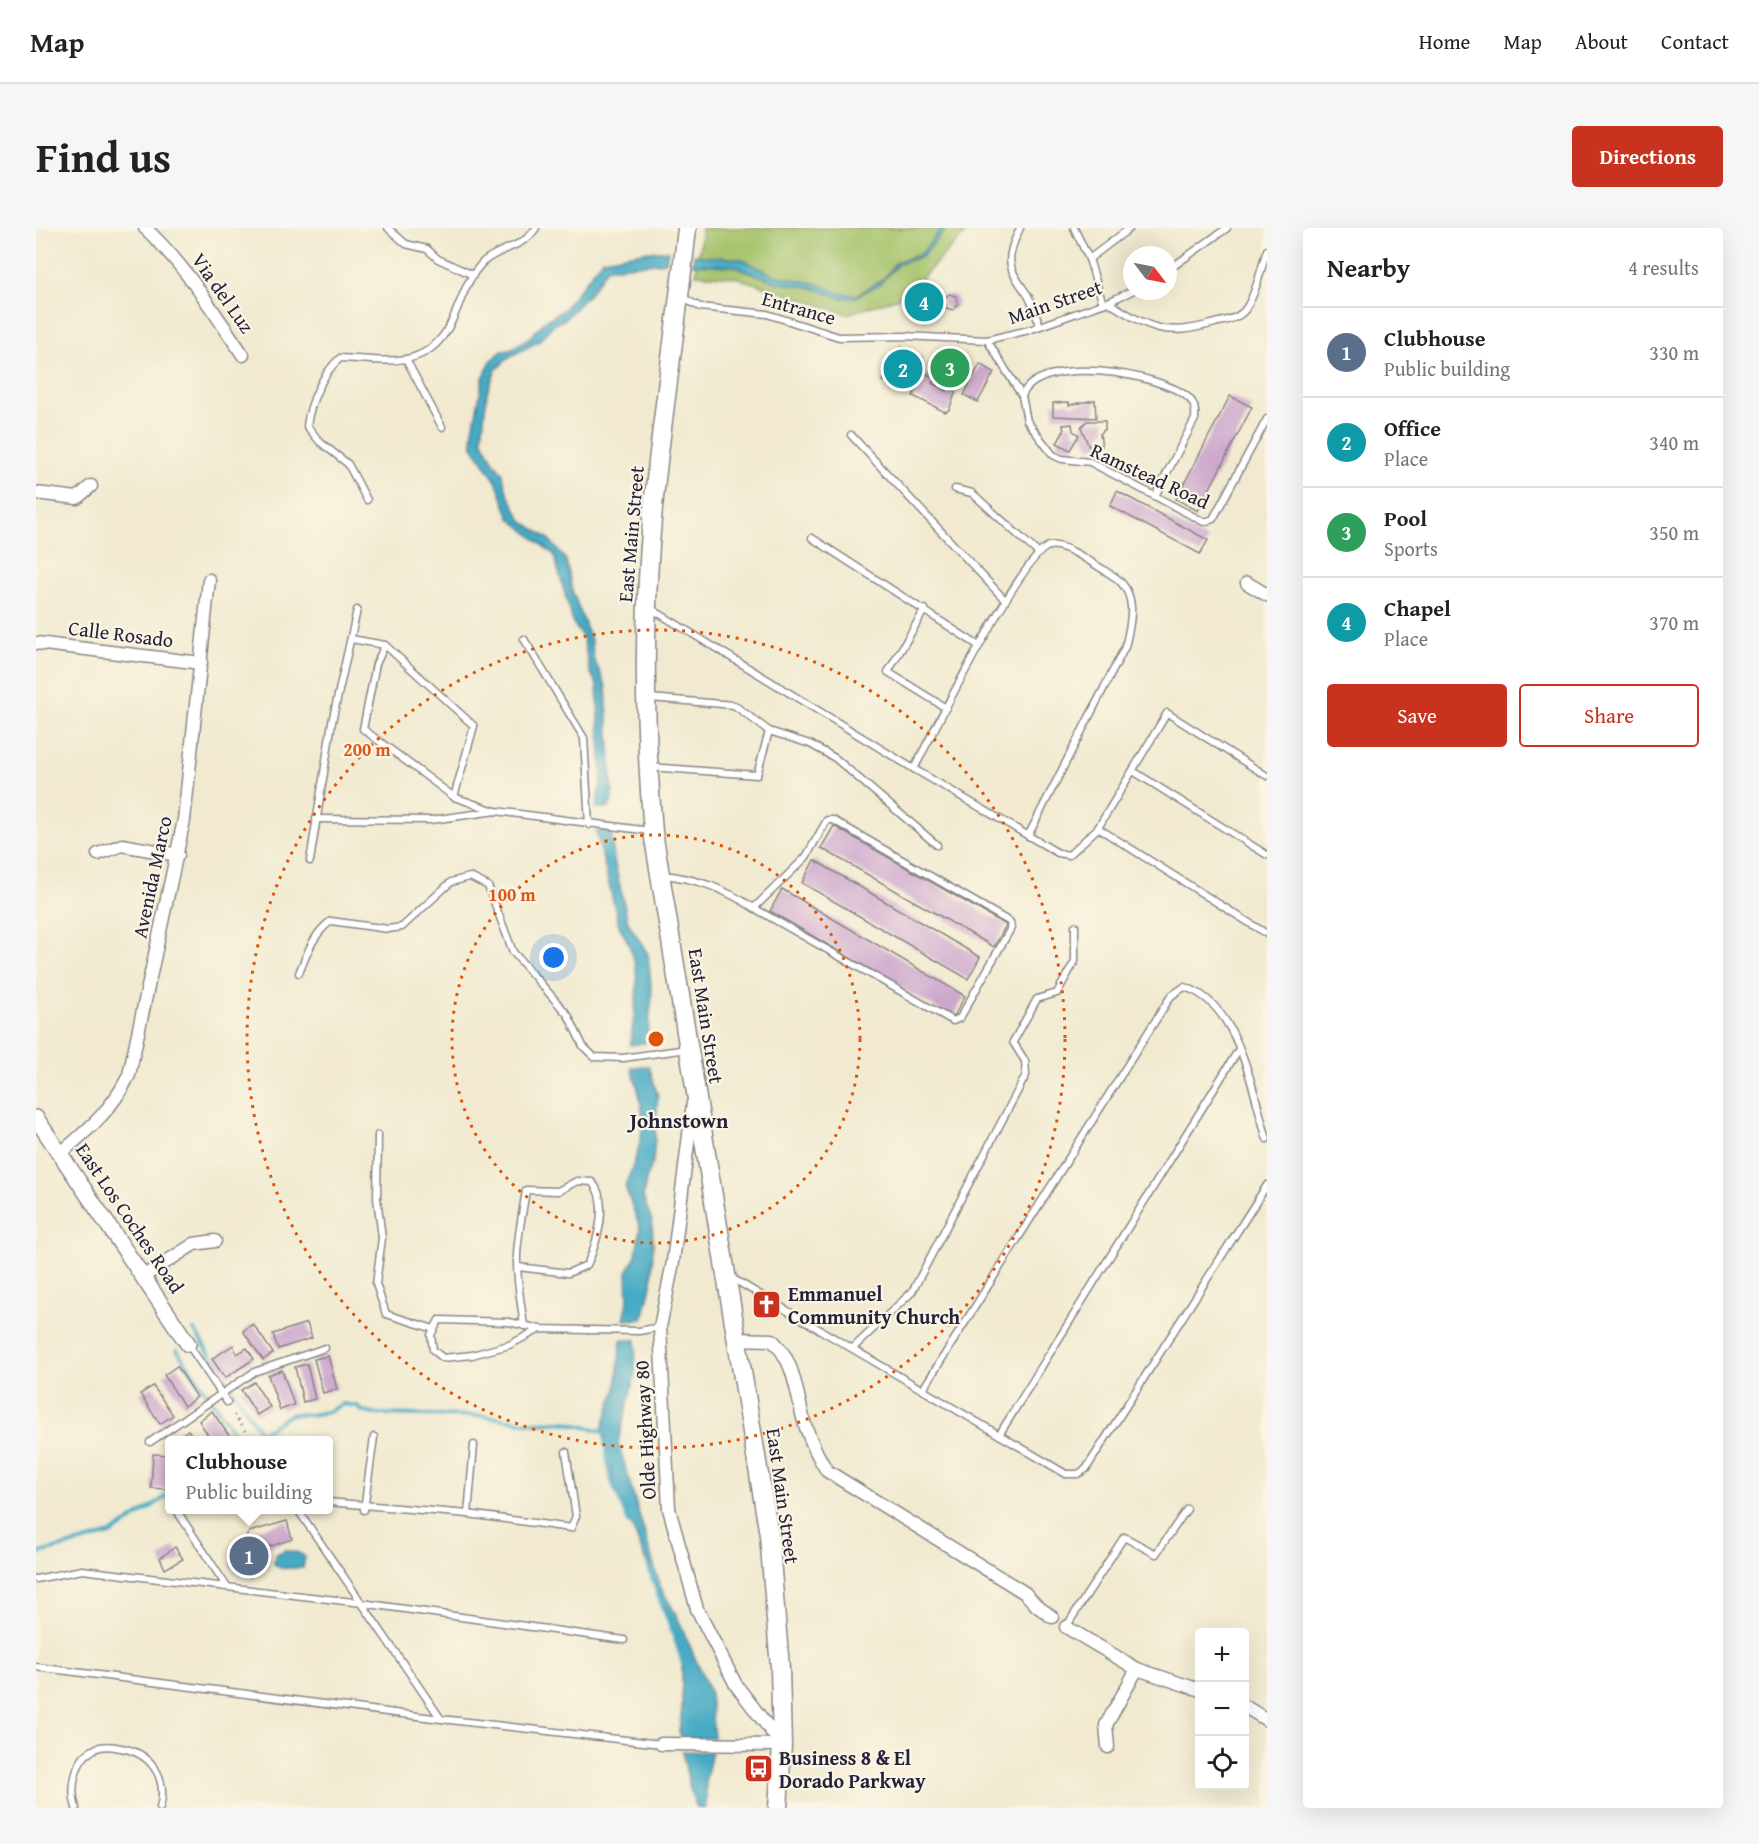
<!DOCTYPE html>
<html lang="en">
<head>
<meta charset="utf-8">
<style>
	body { margin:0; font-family:"Gentium Book Plus",serif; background:#f6f6f6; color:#222 }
	.controls { position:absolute; right:18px; bottom:18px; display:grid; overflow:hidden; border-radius:6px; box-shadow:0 6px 24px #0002 }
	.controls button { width:54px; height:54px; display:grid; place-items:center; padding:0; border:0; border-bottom:2px solid #e0e0e0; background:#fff; color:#222; font:30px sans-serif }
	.compass { position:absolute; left:1087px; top:18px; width:54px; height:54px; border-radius:50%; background:#fff; box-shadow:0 6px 24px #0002; rotate:122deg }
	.you { position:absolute; left:518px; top:730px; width:21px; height:21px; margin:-15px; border:4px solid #fff; border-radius:50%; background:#1a73e8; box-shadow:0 0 0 9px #1a73e833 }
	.badge { display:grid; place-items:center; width:39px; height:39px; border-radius:50%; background:#c8321e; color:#fff; font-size:20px; font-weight:700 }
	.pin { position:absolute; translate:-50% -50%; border:3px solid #fff; box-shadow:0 2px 6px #0006 }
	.popup { position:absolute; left:129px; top:1208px; width:168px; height:78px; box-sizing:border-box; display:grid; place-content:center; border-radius:6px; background:#fff; filter:drop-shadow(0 2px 4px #0005); font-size:20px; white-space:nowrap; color:#767676 }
	.popup b { font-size:22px; color:#222 }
	.popup::after { content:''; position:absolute; left:50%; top:100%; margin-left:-12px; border:12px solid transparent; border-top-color:#fff }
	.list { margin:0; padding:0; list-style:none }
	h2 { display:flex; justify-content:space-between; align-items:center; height:78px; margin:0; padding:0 24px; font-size:26px }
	h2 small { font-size:20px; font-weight:400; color:#767676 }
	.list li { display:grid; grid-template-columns:39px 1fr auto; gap:18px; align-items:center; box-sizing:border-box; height:90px; padding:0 24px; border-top:2px solid #e0e0e0 }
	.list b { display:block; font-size:22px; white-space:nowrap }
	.list p { margin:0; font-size:20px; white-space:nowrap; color:#767676 }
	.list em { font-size:20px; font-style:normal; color:#767676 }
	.actions { display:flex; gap:12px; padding:18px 24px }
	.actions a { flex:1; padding:14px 0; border:2px solid #c8321e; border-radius:6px; text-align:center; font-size:21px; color:#c8321e }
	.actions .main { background:#c8321e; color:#fff }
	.icon { flex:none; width:33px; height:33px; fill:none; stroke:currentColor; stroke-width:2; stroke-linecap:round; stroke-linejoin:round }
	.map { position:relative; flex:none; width:1231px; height:1580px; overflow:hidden; border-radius:6px }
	header { display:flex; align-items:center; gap:36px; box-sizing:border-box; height:84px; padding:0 30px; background:#fff; border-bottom:2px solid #e0e0e0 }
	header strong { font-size:28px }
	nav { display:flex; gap:33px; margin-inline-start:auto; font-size:21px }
	.intro { display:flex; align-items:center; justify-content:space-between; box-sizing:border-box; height:144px; padding:0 36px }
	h1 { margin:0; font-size:42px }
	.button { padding:15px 27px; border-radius:6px; background:#c8321e; color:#fff; font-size:21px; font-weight:700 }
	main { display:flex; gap:36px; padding:0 36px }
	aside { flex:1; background:#fff; border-radius:6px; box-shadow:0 6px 24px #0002 }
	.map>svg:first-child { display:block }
	.green { fill:#a4c269; stroke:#637252; stroke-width:1.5 }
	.water { fill:#45aac4; stroke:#346680; stroke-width:1.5 }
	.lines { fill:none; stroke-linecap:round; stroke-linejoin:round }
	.stream { stroke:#45aac4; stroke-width:4 }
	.building { fill:#cda7cd }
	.service-casing { stroke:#8a8686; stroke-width:9 }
	.minor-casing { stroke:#8a8686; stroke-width:15 }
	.tertiary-casing { stroke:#8a8686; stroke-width:18 }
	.primary-casing { stroke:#8a8686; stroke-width:21 }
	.path { stroke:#8a8686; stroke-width:2; stroke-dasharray:1.5 4.5; stroke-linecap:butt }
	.service { stroke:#fff; stroke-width:6 }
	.minor { stroke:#fff; stroke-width:12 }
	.tertiary { stroke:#fff; stroke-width:15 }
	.primary { stroke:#fff; stroke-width:18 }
	.ring { fill:none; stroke:#de560e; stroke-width:3; stroke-dasharray:3 6 }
	.labels { text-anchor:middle; stroke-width:4.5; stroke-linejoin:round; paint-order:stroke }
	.street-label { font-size:20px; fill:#22223b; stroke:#fcf5e5 }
	.poi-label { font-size:20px; font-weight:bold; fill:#22223b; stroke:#fcf5e5; text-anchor:start }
	.neighbourhood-label { font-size:21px; font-weight:bold; fill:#22223b; stroke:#fcf5e5 }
	.centre { fill:#de560e; stroke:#fcf5e5; stroke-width:3 }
	.ring-label { font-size:18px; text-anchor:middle; font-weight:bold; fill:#de560e; stroke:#fcf5e5; stroke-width:4.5; stroke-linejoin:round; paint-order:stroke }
</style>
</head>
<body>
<header>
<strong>Map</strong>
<nav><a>Home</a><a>Map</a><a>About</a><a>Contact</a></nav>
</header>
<div class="intro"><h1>Find us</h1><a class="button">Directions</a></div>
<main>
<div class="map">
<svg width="1231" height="1580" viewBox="0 0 1231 1580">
	<rect width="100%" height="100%" fill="#fcf5e5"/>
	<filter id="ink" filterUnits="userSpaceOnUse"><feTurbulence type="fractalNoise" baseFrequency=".0167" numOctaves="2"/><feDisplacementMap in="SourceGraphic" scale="12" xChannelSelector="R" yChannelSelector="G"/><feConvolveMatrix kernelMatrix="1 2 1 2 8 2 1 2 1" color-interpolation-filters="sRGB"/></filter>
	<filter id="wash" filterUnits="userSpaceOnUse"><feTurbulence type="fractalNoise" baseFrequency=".008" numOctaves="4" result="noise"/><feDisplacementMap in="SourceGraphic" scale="24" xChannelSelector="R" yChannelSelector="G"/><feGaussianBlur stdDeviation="1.35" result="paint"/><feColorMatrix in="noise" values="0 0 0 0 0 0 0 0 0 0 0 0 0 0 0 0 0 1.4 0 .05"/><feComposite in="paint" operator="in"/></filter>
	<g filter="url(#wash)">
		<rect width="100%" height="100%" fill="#f1ead0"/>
		<path class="green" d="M666,0H934L878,58L862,70L811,86L699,49L660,46Z"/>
		<g class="water">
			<path d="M906,0H911L887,28L862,36L844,56L818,70H804L777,60L740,54L698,38L656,36L658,27L706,31L737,47L782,56L803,65L821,67L848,50L860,34L885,26Z"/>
			<path d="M613,23H632L630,34L571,40L554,65L529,91L516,98L502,114L473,129L460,142L451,164L446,211L458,234L466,244L471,264L486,293L512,310L530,332L536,362L556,415L557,429L570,458L577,568L573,580H560L566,546L561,457L554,444L547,410L537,395L518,327L474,290L460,253L437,219L436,207L447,150L455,133L466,123L474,122L494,109L509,93L527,82L567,31Z"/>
			<path d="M902,133L924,134L926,145L902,144Z"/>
			<path d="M560,603H575L578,632L592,694L612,726L616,768L611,814L594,817C600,771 610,740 583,698Z"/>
			<path d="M613,838L622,868L617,934L610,952L607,969L616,993L617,1014L616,1053L607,1091L588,1092L592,1073L591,1044L600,1027L604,1000L589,958C609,911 613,888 595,839Z"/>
			<path d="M585,1112H600L599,1147L582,1214L624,1358L641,1388L674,1465L678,1510L646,1511L643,1503L646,1481V1434L634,1392L579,1257L568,1212L567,1198L580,1161Z"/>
			<path d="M248,1322L263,1325L269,1329L267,1340H244L238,1336L239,1327Z"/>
			<path d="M646,1523L676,1524L670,1550V1580H661L654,1561Z"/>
		</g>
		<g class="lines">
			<g class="stream">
				<path d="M158,1102L225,1205"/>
				<path d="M141,1122L203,1212"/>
				<path d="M214,1212L255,1186L275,1187L291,1184L307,1176L321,1178L326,1183L338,1186L447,1188L495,1195L528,1194L567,1203L568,1206"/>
				<path d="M569,1213L574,1248L593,1295"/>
				<path d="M0,1326L75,1306L134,1266"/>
				<path d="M613,1340C622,1373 639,1403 647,1437"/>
			</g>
		</g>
		<g id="blocks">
			<g class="building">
				<path d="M885,63L895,70L889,77L880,70Z"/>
				<path d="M913,66L920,68L922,76L917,82L910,80L907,72Z"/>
				<path d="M865,119L887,130L870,164L847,153Z"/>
				<path d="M944,136L958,144L942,174L928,167Z"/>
				<path d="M889,145L899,150L896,155L911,163L912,159L920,163L913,182L909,184L877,168Z"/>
				<path d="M1194,168L1216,179L1162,283L1140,271Z"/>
				<path d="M1059,172L1060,190L1017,188V175L1033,174V177Z"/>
				<path d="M1051,193H1069V201L1064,206L1066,218L1053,219L1045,199Z"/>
				<path d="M1036,196L1037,203L1043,207L1034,222L1021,215L1028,203L1027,197Z"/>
				<path d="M1081,263L1172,312L1164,326L1074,278Z"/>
				<path d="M798,598L970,697L958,719L785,620Z"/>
				<path d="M778,632L944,729L932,751L766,655Z"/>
				<path d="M746,661L929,768L917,790L734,683Z"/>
				<path d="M271,1095L276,1110L242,1121L237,1106Z"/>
				<path d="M217,1096L237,1125L227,1132L207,1103Z"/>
				<path d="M197,1117L201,1126L211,1120L218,1131L189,1150L176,1131Z"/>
				<path d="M292,1128L301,1161L287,1165L278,1131Z"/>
				<path d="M271,1136L279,1171L267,1174L259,1139Z"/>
				<path d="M141,1138L161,1169L148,1178L128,1147Z"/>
				<path d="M246,1142L258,1177L244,1182L232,1147Z"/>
				<path d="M218,1154L234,1179L221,1187L205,1162Z"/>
				<path d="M117,1158L137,1187L124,1196L104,1166Z"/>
				<path d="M176,1183L196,1212H175L163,1193Z"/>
				<path d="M152,1202L159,1212H138Z"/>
				<path d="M117,1226L133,1227L130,1261L115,1260Z"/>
				<path d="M251,1293L256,1311L232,1319L214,1349L194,1338L213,1304Z"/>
				<path d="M139,1319L147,1331L129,1341L124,1330Z"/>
			</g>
		</g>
	</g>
	<g filter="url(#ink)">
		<use href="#blocks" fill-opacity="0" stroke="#8a8686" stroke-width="1.5"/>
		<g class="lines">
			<defs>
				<g id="service">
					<path d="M352,0L370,16L391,21L402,31L437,47"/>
					<path d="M984,0C969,33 971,38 991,66C997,75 1000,88 1004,98"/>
					<path d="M1038,0L1053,31"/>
					<path d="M1132,42L1191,0"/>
					<path d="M647,70L664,79L731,86L803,109L867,108L951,112L993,102L1072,74L1096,63"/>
					<path d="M1072,74C1115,101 1128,109 1179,95C1191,92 1205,90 1211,79C1221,63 1225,40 1231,22"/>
					<path d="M1067,76L1053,31L1094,0"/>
					<path d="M951,112L986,168L991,193L1017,227L1026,231L1054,234L1168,294L1177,291L1231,191"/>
					<path d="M371,133L406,199"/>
					<path d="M986,168C1003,125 1125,145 1153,170C1159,176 1160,183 1159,191L1119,268"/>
					<path d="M815,207L969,372"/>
					<path d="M919,261L936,265L1002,325"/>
					<path d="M331,272L312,236L284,214L271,198C274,175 286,146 304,130C353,132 395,144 418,88C427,68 431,51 446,35C461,20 488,20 500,0"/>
					<path d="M776,310L943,418"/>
					<path d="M614,380L878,541L1022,625L1033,627L1062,600L1131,485L1231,548"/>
					<path d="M889,381L852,444L910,480"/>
					<path d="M315,411L349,417L438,498L418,569L459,583"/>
					<path d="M488,411L548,510L553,597"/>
					<path d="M349,417L340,436L327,501L418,569"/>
					<path d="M733,503L774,516L799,530L901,617"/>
					<path d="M614,539L721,547L733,503L698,477L614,470"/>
					<path d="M878,541C895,508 987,325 1013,318C1028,314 1061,338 1074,346C1103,362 1096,392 1089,419L992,608"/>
					<path d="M1097,543L1231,627"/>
					<path d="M280,591L395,592L460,583L614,603"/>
					<path d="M1062,600L1231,706"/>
					<path d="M274,633L296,494L321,382"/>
					<path d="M628,647C662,651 689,661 718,680L770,629L791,592H797L974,694L975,700L924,790L917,793L718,680"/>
					<path d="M263,745C271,726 277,706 295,693L352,701L366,699L415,654L434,649L452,658L477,724L532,787L547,818L558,829L587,830L651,821"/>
					<path d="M342,907L341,970L346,1010L340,1056L350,1086L398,1101"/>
					<path d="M482,1039L532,1045L551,1037C561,1015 574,974 556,954L541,953L522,963L490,962C487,983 482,1005 481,1027C480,1050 485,1075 488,1098"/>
					<path d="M694,1049L1030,1246H1042L1050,1241L1231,957"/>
					<path d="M504,1101L473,1094L403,1092L395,1107L397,1122L407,1130L436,1127L473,1117L504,1101L603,1103L624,1099"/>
					<path d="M152,1116L191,1174"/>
					<path d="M817,1120L876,1064L990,847L989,833L977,814L1001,771L1021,765L1039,733V698"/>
					<path d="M887,1161L1135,768L1148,759C1203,774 1216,863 1231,911"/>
					<path d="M963,1207L1203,821"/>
					<path d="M114,1214L218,1144L289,1120"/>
					<path d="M292,1274L432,1286L535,1300L540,1288L530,1224"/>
					<path d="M262,1282L405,1491L625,1516"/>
					<path d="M328,1282L338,1209"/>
					<path d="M143,1286L191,1359"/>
					<path d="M432,1286L438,1217"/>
					<path d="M0,1351L46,1342L326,1375L588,1412"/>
					<path d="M1030,1399L1088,1309L1120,1326L1151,1281"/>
					<path d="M0,1439L405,1491"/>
					<path d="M40,1580C34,1562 38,1532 57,1522C65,1517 76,1518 85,1520C115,1525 132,1549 124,1580"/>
				</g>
				<g id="minor">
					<path d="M109,0C149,37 177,83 207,127"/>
					<path d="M0,265L41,270L55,258"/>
					<path d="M1211,355L1231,367"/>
					<path d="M0,415L165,435"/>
					<path d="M62,626L86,617L142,627"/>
					<path d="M657,875L637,1034L624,1099L633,1281L661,1381L700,1457L746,1517"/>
					<path d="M25,925C53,901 77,881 93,847L148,592L173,352"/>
					<path d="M108,1048L158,1016L179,1013"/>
					<path d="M699,1111L736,1112C760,1134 760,1167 769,1197C775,1214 782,1229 791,1243L989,1365L1001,1378L1016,1389"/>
					<path d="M1030,1399L1101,1441L1164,1462"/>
					<path d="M1208,1478L1231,1492"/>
					<path d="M625,1516L746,1517"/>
					<path d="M1072,1519L1070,1497L1101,1441"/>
				</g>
				<path id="tertiary" d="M0,890L152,1116"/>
				<path id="primary" d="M651,0C641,94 626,187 617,280C607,387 608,497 617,604L733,1307L744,1440L746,1517L742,1580"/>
			</defs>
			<use href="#service" class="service-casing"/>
			<use href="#minor" class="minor-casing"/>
			<use href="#tertiary" class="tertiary-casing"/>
			<use href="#primary" class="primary-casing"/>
			<path class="path" d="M198,1187L216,1212"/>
			<use href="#service" class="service"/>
			<use href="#minor" class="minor"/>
			<use href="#tertiary" class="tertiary"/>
			<use href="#primary" class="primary"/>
		</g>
	</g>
	<g class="ring">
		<circle cx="620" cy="811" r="204"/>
		<circle cx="620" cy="811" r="409"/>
	</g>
	<defs>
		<symbol id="church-square" viewBox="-11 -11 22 22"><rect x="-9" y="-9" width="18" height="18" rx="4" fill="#c8321e" stroke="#fcf5e5"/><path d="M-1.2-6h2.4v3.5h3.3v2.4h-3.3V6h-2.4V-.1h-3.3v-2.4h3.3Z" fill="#fff"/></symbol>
		<symbol id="bus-square" viewBox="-11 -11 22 22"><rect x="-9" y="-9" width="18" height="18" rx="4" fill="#c8321e" stroke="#fcf5e5"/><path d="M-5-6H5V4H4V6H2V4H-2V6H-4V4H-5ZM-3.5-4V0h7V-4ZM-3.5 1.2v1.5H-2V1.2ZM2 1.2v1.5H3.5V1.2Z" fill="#fff"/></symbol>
	</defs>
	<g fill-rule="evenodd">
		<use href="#church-square" x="714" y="1060" width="33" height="33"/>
		<use href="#bus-square" x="706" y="1524" width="33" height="33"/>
	</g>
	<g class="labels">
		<g class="street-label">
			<text transform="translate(187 65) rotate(55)" y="7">Via del Luz</text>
			<text transform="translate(1019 74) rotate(-19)" y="7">Main Street</text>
			<text transform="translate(763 80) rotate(16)" y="7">Entrance</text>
			<text transform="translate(1114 248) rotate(25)" y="7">Ramstead Road</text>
			<text transform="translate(595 306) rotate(-85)" y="7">East Main Street</text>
			<text transform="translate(85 406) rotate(7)" y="7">Calle Rosado</text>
			<text transform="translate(116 649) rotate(-78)" y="7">Avenida Marco</text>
			<text transform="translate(670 788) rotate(81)" y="7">East Main Street</text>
			<text transform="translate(94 990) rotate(56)" y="7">East Los Coches Road</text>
			<text transform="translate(609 1202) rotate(-93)" y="7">Olde Highway 80</text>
			<text transform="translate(747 1268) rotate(82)" y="7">East Main Street</text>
		</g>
		<g class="poi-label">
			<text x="752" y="1073">Emmanuel<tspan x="752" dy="23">Community Church</tspan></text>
			<text x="743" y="1537">Business 8 &amp; El<tspan x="743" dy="23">Dorado Parkway</tspan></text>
		</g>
		<g class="neighbourhood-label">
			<text x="643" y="900">Johnstown</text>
		</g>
	</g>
	<circle cx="620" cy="811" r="9" class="centre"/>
	<g class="ring-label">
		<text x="331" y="528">200 m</text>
		<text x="476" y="673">100 m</text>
	</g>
</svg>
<div class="controls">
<button>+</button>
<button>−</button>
<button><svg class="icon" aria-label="locate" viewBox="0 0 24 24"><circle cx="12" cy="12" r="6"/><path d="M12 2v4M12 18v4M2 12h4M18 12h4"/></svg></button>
</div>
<svg class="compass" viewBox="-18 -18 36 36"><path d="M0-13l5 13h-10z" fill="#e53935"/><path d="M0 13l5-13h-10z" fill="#767676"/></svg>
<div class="you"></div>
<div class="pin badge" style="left:213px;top:1328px;background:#5c6f8a">1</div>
<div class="popup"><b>Clubhouse</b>Public building</div>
<div class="pin badge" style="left:867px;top:141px;background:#0f9aa8">2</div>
<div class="pin badge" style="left:914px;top:140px;background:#2e9e5b">3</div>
<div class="pin badge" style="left:888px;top:74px;background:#0f9aa8">4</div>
</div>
<aside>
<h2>Nearby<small>4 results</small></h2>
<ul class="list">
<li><span class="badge" style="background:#5c6f8a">1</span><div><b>Clubhouse</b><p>Public building</p></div><em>330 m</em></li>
<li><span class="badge" style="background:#0f9aa8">2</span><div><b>Office</b><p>Place</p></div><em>340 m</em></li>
<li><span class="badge" style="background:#2e9e5b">3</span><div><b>Pool</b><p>Sports</p></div><em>350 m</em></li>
<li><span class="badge" style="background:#0f9aa8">4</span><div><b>Chapel</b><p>Place</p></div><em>370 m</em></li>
</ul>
<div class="actions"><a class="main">Save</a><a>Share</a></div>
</aside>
</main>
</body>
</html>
